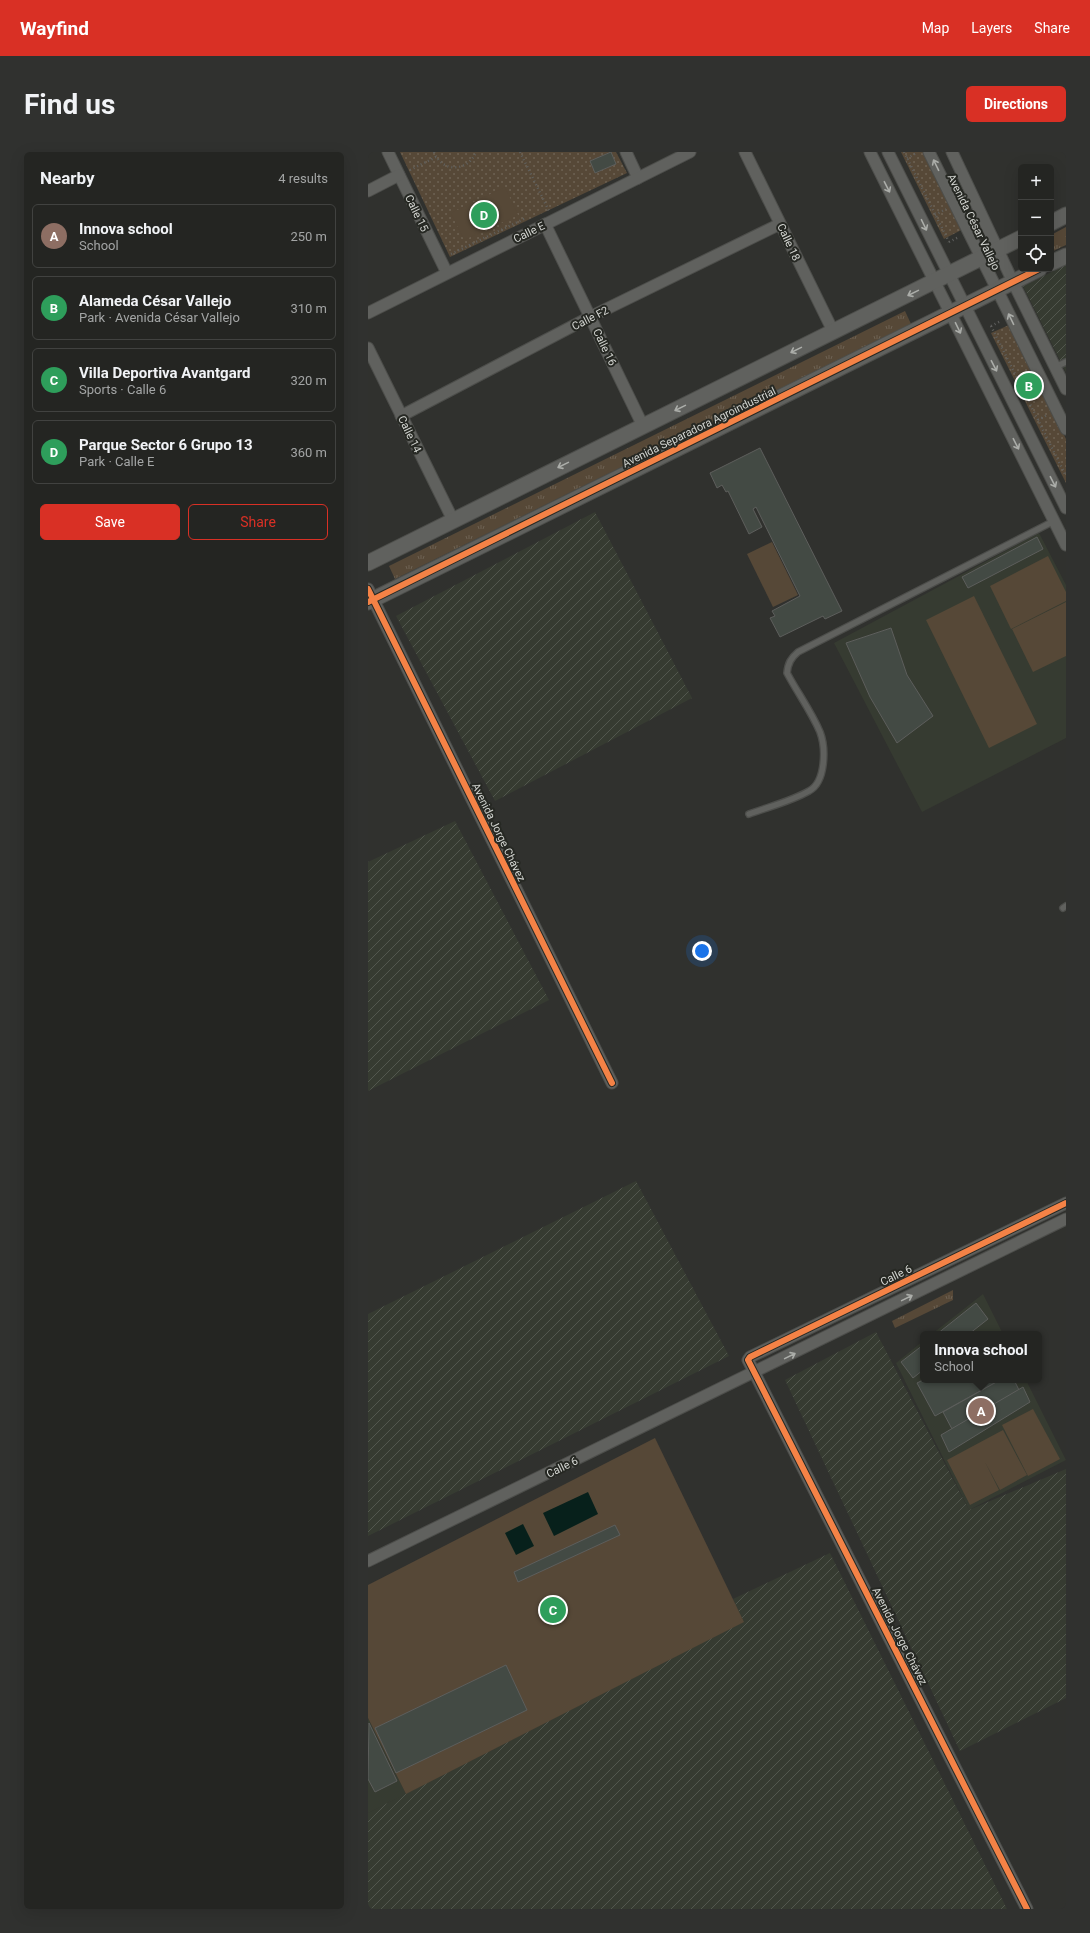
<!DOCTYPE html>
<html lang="en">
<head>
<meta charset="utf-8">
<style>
	body { margin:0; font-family:Roboto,sans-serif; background:#30312f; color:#f1f3f6 }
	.controls { position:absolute; right:12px; top:12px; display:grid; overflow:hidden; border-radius:6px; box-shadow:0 4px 16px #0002 }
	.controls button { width:36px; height:36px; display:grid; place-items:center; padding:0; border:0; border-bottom:1px solid #414240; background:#242522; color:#f1f3f6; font:20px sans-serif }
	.you { position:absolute; left:334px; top:799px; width:14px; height:14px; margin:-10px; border:3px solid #fff; border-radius:50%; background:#1a73e8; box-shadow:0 0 0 6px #1a73e833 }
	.badge { display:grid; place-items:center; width:26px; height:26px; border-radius:50%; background:#d93025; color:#fff; font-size:13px; font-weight:700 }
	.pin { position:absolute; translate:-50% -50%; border:2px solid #fff; box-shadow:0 1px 4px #0006 }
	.popup { position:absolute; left:552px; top:1179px; width:122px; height:52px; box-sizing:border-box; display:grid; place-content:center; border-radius:6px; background:#242522; filter:drop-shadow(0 1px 3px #0005); font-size:13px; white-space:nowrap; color:#a3a5a5 }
	.popup b { font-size:15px; color:#f1f3f6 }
	.popup::after { content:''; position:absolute; left:50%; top:100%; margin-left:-8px; border:8px solid transparent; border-top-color:#242522 }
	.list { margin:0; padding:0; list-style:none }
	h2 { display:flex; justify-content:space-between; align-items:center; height:52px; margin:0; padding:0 16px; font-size:17px }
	h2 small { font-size:13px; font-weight:400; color:#a3a5a5 }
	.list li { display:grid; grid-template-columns:26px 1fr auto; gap:12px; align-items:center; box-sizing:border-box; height:64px; margin:0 8px 8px; padding:0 8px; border:1px solid #414240; border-radius:6px }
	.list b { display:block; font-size:15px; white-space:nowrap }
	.list p { margin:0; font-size:13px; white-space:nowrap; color:#a3a5a5 }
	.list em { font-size:13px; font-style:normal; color:#a3a5a5 }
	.actions { display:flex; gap:8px; padding:12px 16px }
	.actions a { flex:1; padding:9px 0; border:1px solid #d93025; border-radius:6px; text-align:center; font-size:14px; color:#d93025 }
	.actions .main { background:#d93025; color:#fff }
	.icon { flex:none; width:22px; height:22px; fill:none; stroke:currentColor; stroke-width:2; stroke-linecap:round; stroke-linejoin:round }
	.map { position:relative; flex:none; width:698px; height:1757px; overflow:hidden; border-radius:6px }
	header { display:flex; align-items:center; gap:24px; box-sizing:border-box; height:56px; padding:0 20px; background:#d93025; color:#fff }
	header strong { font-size:19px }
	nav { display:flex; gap:22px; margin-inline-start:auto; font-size:14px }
	.intro { display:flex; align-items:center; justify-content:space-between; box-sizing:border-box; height:96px; padding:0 24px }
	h1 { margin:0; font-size:28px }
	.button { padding:10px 18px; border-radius:6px; background:#d93025; color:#fff; font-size:14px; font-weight:700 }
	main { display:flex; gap:24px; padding:0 24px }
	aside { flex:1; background:#242522; border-radius:6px; box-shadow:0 4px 16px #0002 }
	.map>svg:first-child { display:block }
	.built { fill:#363b31 }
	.industrial { fill:url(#industrial-furrows) }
	.grass { fill:url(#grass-tufts) }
	.park { fill:url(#park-dots) }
	.garden { fill:#564837 }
	.water { fill:#07201b }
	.building { fill:#434a44; stroke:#5d5e5c }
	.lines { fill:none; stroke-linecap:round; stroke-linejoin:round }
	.lane-casing { stroke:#4d4e4b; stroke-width:8 }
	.street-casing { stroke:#4d4e4b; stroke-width:13 }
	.secondary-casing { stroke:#4d4e4b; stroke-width:17 }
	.path { stroke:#60615f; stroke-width:2.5; stroke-dasharray:1 3; stroke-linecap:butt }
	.lane { stroke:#60615e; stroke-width:5.5 }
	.street { stroke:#60615e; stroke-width:11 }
	.secondary { stroke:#60615e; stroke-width:15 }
	.cycleway-casing { stroke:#262823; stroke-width:8 }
	.cycleway { stroke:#f48246; stroke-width:6 }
	.oneway { stroke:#abada9 }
	.labels { text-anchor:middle; stroke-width:4; stroke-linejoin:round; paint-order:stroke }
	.street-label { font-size:11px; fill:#d4d6d2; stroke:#262823 }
</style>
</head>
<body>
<header>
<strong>Wayfind</strong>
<nav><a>Map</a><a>Layers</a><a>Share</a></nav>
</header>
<div class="intro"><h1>Find us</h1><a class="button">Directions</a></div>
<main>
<aside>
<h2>Nearby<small>4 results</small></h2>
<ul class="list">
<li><span class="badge" style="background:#8d6e63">A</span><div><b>Innova school</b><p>School</p></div><em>250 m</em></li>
<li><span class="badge" style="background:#2e9e5b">B</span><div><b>Alameda César Vallejo</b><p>Park · Avenida César Vallejo</p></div><em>310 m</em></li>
<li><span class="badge" style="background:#2e9e5b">C</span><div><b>Villa Deportiva Avantgard</b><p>Sports · Calle 6</p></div><em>320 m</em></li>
<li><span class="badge" style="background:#2e9e5b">D</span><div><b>Parque Sector 6 Grupo 13</b><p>Park · Calle E</p></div><em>360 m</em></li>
</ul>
<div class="actions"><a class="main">Save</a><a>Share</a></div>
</aside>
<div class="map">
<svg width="698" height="1757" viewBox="0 0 698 1757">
	<defs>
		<pattern id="industrial-furrows" width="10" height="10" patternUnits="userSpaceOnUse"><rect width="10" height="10" fill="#363b31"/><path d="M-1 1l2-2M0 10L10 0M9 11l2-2" fill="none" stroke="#52574e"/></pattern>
		<pattern id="grass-tufts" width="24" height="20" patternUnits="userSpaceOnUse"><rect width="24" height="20" fill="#564837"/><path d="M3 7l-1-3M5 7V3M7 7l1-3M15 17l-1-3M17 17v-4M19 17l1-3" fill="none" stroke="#6d6253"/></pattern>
		<pattern id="park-dots" width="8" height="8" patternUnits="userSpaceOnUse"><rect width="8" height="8" fill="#564837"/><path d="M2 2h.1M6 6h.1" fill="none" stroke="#6d6253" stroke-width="1.8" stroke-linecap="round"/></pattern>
	</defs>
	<rect width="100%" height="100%" fill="#30312e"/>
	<g class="built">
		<path d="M671,381L698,433V586L554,660L466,491Z"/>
		<path d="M615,1142L635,1182H564Z"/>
		<path d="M555,1189V1228H658L698,1308L601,1358L528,1211Z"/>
		<path d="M0,1566L38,1642L0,1661Z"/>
	</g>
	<g class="industrial">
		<path d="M698,113V220L655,134Z"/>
		<path d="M227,360L324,546L127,649L28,464Z"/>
		<path d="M87,669L181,848L0,939V710Z"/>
		<path d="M268,1029L361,1204L0,1384V1162Z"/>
		<path d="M508,1180L601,1358L698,1317V1546L592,1599L417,1228Z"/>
		<path d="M462,1401L639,1757H0V1661L375,1470L365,1447Z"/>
	</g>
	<g class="grass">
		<path d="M698,75V93L683,100V83Z"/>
		<path d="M537,159L543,172L27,427L21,414Z"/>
		<path d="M585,1138V1148L527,1176L524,1169Z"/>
	</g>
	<g class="park">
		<path d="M32,0H248L259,21L82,105Z"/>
		<path d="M533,0H562L599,75L576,87Z"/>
		<path d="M641,173L698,287V331L623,181Z"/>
	</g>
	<g class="garden">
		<path d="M137,35L150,63L96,88L83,61Z"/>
		<path d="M404,390L430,443L405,455L379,402Z"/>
		<path d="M680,404L698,440V449L643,477L622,434Z"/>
		<path d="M606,444L669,572L621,596L558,468Z"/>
		<path d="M698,450V504L665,520L644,477Z"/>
		<path d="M665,1257L692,1307L660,1324L634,1273Z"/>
		<path d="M635,1278L659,1323L632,1338L617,1310L631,1338L602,1353L579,1308Z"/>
		<path d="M287,1286L376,1470L38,1642L0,1566V1433Z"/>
	</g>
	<g class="water">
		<path d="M220,1340L230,1362L186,1384L175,1361Z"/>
		<path d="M155,1372L166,1394L148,1403L137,1381Z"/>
	</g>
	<g class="building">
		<path d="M243,0L248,12L227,21L222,9Z"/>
		<path d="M392,296L474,459L457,467L455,464L412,485L402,466L407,464L404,459L432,444L388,355L385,357L394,375L381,382L360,339L358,340L354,333L349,336L342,321Z"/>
		<path d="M669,385L675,397L600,436L594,425Z"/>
		<path d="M523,476L539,523L565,564L529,591L502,545L478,491Z"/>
		<path d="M608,1151L620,1167L601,1182H569Z"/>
		<path d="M555,1193V1218L545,1226L533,1210Z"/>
		<path d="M555,1228H632L567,1264L549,1231Z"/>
		<path d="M632,1228H646L651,1238L584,1277L575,1260Z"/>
		<path d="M655,1235L662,1250L581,1300L573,1283Z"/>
		<path d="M247,1373L252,1383L150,1430L146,1420Z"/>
		<path d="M138,1513L159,1558L28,1621L7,1576Z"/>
		<path d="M1,1571L29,1629L7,1640L0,1627Z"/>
	</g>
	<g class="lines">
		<defs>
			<g id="lane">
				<path d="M687,215L698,210"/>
				<path d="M381,662C400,655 424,649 441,639C458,630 458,596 452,580C443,559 429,540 419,521C420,511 423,506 430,500L686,369"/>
				<path d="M695,756L698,754"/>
			</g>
			<g id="street">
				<path d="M20,0L79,121"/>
				<path d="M258,0L270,26"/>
				<path d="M377,0L465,179"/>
				<path d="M502,0L698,393"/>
				<path d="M520,0L698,356"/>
				<path d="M561,0L698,277"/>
				<path d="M584,0L645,130L698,237"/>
				<path d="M0,39L31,23"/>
				<path d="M177,72L275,274"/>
				<path d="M0,161L322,0"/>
				<path d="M0,196L85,368"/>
				<path d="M33,264L222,165L412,72"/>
				<path d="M0,437L244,931"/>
				<path d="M0,1409L698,1067"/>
				<path d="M659,1757L380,1208L382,1205L698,1051"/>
			</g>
			<g id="secondary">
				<path d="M683,71L698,63"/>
				<path d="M683,111L698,104"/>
				<path d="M0,411L653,86"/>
				<path d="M0,450L671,117"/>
			</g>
		</defs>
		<use href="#lane" class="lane-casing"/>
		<use href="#street" class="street-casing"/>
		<use href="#secondary" class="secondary-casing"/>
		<g class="path">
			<path d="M66,0C74,21 100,20 108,0"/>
			<path d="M152,0L181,59"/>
			<path d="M536,0L581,90"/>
			<path d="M539,6L549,1"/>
			<path d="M42,18L68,5"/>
			<path d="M567,63L578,57"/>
			<path d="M581,90L591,85"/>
			<path d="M83,102L158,66"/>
			<path d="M623,174L698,324"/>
			<path d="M623,174L633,169"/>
			<path d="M670,268L679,263"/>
		</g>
		<use href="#lane" class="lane"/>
		<use href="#street" class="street"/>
		<use href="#secondary" class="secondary"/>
		<defs>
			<g id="cycleway">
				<path d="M0,437L244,931"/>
				<path d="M0,450L671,117"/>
				<path d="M659,1757L380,1208L382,1205L698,1051"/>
			</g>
		</defs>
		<use href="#cycleway" class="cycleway-casing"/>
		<use href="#cycleway" class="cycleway"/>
	</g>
	<defs><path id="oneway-shaft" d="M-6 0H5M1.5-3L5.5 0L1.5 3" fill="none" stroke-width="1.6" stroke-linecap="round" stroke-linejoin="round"/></defs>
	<g class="oneway">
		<use href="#oneway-shaft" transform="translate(568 13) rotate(-116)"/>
		<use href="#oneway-shaft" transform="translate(519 35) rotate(63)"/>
		<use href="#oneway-shaft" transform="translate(556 73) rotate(64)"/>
		<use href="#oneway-shaft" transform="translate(545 141) rotate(154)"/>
		<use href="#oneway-shaft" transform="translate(643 167) rotate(-116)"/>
		<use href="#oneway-shaft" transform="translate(590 176) rotate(64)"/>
		<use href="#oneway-shaft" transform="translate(428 198) rotate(154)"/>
		<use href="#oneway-shaft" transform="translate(626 214) rotate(63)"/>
		<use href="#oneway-shaft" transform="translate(312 256) rotate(154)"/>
		<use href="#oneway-shaft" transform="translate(648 292) rotate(63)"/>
		<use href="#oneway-shaft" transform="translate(195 313) rotate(154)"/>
		<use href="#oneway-shaft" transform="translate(685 330) rotate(63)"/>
		<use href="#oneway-shaft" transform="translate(539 1146) rotate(-26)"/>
		<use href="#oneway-shaft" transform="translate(422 1204) rotate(-26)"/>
	</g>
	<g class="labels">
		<g class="street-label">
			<text transform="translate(49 61) rotate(64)" y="4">Calle 15</text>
			<text transform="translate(606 70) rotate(64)" y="4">Avenida César Vallejo</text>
			<text transform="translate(161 80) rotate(-26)" y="4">Calle E</text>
			<text transform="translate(421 90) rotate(65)" y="4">Calle 18</text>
			<text transform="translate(222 166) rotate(-27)" y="4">Calle F2</text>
			<text transform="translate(237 195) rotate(64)" y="4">Calle 16</text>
			<text transform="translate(331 275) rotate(-26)" y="4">Avenida Separadora Agroindustrial</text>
			<text transform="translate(42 282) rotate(64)" y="4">Calle 14</text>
			<text transform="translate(131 680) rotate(64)" y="4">Avenida Jorge Chávez</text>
			<text transform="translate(528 1123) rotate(-26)" y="4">Calle 6</text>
			<text transform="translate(194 1315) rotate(-26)" y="4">Calle 6</text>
			<text transform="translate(532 1484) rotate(63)" y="4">Avenida Jorge Chávez</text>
		</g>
	</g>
</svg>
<div class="controls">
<button>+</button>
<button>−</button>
<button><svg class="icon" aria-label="locate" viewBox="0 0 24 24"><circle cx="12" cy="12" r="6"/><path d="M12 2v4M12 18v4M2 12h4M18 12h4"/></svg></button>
</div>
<div class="you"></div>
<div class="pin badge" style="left:613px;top:1259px;background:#8d6e63">A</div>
<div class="popup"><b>Innova school</b>School</div>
<div class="pin badge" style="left:661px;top:234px;background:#2e9e5b">B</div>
<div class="pin badge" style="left:185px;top:1458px;background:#2e9e5b">C</div>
<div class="pin badge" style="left:116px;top:63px;background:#2e9e5b">D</div>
</div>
</main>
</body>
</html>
